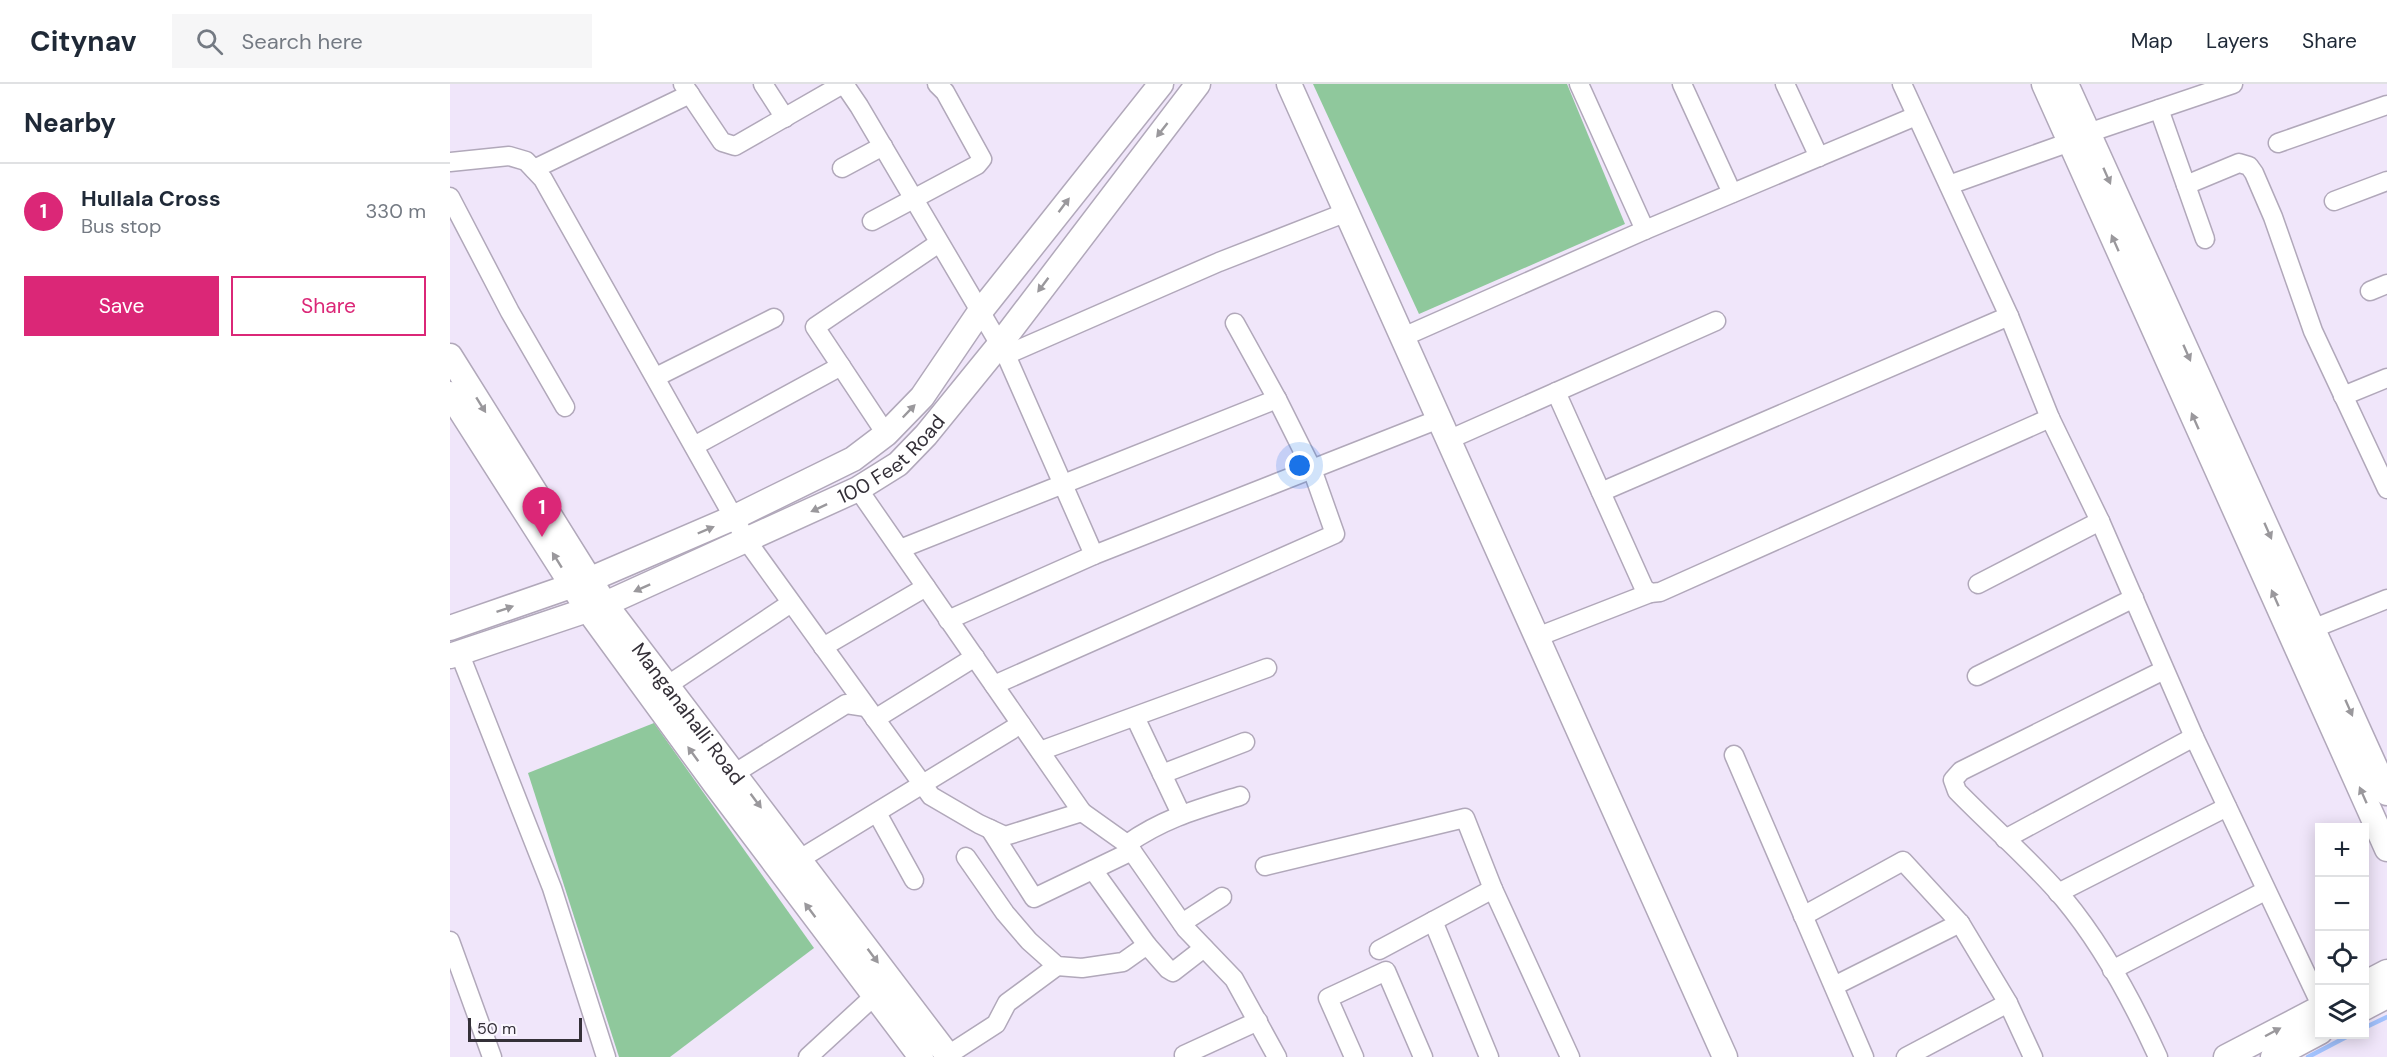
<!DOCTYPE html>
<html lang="en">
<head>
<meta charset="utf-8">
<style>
	body { margin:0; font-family:"DM Sans",sans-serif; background:#f6f6f7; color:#1f2937 }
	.controls { position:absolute; right:18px; bottom:18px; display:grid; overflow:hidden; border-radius:0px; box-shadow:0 3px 15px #0003 }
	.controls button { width:54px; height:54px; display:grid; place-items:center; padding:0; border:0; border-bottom:2px solid #e0e1e3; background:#fff; color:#1f2937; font:30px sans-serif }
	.scale { position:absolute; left:18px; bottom:15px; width:114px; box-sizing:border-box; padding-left:6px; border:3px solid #343038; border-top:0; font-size:16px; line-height:21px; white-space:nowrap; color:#343038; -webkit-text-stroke:4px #faf6fe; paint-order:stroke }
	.you { position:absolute; left:850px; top:382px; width:21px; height:21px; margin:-15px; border:4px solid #fff; border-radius:50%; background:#1a73e8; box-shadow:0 0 0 9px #1a73e833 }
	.badge { display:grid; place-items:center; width:39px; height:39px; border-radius:50%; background:#db2777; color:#fff; font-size:20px; font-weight:700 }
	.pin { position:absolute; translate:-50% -50px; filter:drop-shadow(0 2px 3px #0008) }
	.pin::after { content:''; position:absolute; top:32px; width:21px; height:18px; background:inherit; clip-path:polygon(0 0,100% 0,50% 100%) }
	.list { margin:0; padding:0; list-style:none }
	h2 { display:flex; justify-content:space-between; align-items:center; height:78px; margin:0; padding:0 24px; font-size:26px }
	h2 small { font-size:20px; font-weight:400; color:#747a83 }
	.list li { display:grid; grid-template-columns:39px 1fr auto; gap:18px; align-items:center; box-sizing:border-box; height:96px; padding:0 24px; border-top:2px solid #e0e1e3 }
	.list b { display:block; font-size:22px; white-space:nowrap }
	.list p { margin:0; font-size:20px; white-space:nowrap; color:#747a83 }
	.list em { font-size:20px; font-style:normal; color:#747a83 }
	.actions { display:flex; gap:12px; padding:18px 24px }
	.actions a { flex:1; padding:14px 0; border:2px solid #db2777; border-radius:0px; text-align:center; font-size:21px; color:#db2777 }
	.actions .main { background:#db2777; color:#fff }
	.icon { flex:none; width:33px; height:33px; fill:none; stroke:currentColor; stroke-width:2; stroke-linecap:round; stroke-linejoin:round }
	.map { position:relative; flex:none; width:1937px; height:973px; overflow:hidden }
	header { display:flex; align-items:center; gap:36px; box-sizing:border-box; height:84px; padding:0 30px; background:#fff; border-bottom:2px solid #e0e1e3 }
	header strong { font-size:28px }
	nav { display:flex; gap:33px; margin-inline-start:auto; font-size:21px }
	.search { width:420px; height:54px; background:#f6f6f7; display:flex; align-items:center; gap:15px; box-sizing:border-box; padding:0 21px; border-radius:0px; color:#747a83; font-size:22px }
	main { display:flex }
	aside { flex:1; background:#fff }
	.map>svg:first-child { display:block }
	.green { fill:#8fc89c }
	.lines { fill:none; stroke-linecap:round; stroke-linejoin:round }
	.stream { stroke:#a2c2fd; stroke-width:4.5 }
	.street-casing { stroke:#b1a8ba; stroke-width:21 }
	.secondary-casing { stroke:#b1a8ba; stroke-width:27 }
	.street { stroke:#fff; stroke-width:18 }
	.secondary { stroke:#fff; stroke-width:24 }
	.oneway { fill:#9a989c }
	.labels { text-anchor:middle; stroke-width:4.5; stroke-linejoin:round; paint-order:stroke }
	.street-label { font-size:20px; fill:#343038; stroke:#faf6fe }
</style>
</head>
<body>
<header>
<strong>Citynav</strong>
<div class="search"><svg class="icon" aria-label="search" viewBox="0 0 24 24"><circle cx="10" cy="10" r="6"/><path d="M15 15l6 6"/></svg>Search here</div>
<nav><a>Map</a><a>Layers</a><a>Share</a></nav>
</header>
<main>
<aside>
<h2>Nearby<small></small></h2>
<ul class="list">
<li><span class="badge">1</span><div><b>Hullala Cross</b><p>Bus stop</p></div><em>330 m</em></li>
</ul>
<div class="actions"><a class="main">Save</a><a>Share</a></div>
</aside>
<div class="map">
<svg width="1937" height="973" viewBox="0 0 1937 973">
	<rect width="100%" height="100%" fill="#f0e6fa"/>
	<g class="green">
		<path d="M863,0H1117L1175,140L969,230Z"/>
		<path d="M204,639L364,864L220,973H169L78,689Z"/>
	</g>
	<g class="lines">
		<g class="stream">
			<path d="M1914,944L1937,933"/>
			<path d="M1858,973L1902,950"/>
		</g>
		<defs>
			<g id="street">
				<path d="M233,0L272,58L285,62L393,0"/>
				<path d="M313,0L335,34"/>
				<path d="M394,0L409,22L556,271L769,178L897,128"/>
				<path d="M1129,0L1195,146"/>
				<path d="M1232,0L1282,109"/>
				<path d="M1335,0L1369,73"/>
				<path d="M1452,0L1559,232L1600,334L1650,437L1744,653L1870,919"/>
				<path d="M1709,25L1755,155"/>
				<path d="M1828,59L1937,21"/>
				<path d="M0,78L59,72L76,77L93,95L297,457L481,712L529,740L555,752L632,728L677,760L736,845L784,895L827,973"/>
				<path d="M392,84L433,62"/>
				<path d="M84,85L240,10"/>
				<path d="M1499,101L1620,58L1638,49L1783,0"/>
				<path d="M1736,101L1789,79L1799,82L1804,89L1823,133L1863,247L1937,405"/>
				<path d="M0,113L60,228L115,323"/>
				<path d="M1884,117L1937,97"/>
				<path d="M422,137L527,81L532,75L495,8L487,0"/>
				<path d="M1920,207L1937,200"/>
				<path d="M953,253L1195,146L1466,32"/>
				<path d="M556,271L644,471"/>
				<path d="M206,293L324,234"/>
				<path d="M1106,308L1194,504L1200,509L1210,508L1600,334"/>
				<path d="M1893,312L1937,294"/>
				<path d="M436,350L365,243L489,159"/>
				<path d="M998,356L1266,237"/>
				<path d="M244,362L391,282"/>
				<path d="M408,405L632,728"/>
				<path d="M1151,408L1559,232"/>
				<path d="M450,465L827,315"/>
				<path d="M1528,500L1650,437"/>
				<path d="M498,536L644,471L989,335"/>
				<path d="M1852,549L1937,515"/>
				<path d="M1087,553L1200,509"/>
				<path d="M373,563L476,503"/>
				<path d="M9,568L102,804L156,973"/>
				<path d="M1527,592L1684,514"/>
				<path d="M218,601L341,519"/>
				<path d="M544,601L885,450L862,385L827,315L785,239"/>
				<path d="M685,633L731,730"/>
				<path d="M425,635L525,573"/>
				<path d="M590,667L817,584"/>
				<path d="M1284,671L1414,973"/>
				<path d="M285,689L396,620L416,623"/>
				<path d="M712,690L795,658"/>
				<path d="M427,729L464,796"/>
				<path d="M540,745L584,814L682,767"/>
				<path d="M1555,755L1744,653"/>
				<path d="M677,760C714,734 748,725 790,712"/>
				<path d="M516,773L555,829L579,857L607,882L632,884L673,878L697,861L718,885L723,888L754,864"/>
				<path d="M350,775L571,640"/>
				<path d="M815,782L1015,734L1043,805L1120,973"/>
				<path d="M643,786L697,861"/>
				<path d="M1608,809L1777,723"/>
				<path d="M1353,832L1453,777L1510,839L1558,919L1583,973"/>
				<path d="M983,837L1039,973"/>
				<path d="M732,839L772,813"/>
				<path d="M0,857L42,973"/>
				<path d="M929,866L1043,805"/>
				<path d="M1662,886L1815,807"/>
				<path d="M1384,902L1510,839"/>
				<path d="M498,971L546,940L557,919L607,882"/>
				<path d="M734,971L808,937"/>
				<path d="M358,973L434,903"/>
				<path d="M904,973L878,914L936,887L973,973"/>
				<path d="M1456,973L1558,919"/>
				<path d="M1708,973C1683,918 1653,862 1614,815C1582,777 1542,743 1507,707L1503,696L1511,687L1714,586"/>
			</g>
			<g id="secondary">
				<path d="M839,0L1275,973"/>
				<path d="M1594,0L1937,765"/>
				<path d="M1616,0L1937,709"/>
				<path id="s1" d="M0,272L155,520L499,973"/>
				<path d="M0,310L138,526L265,700L471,973"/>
				<path d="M0,544L141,495L285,433L403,375L436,350L472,313L529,229L711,0"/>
				<path id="s2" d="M0,572L155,520L408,405L448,380L476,351L550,260L748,0"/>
				<path d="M1914,900L1937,888"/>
				<path d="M1914,924L1937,912"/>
				<path d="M1776,973L1870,924"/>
				<path d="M1823,973L1870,948"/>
			</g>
		</defs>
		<use href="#street" class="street-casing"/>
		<use href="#secondary" class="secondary-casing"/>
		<use href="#street" class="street"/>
		<use href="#secondary" class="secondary"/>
	</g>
	<defs><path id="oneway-solid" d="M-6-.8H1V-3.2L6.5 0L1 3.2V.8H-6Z" transform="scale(1.5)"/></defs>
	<g class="oneway">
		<use href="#oneway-solid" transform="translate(712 46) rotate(128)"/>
		<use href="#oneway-solid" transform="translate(1657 92) rotate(66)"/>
		<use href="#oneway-solid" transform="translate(614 121) rotate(-53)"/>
		<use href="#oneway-solid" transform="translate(1665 159) rotate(-114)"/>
		<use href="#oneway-solid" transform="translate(593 201) rotate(127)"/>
		<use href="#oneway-solid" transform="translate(1737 269) rotate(66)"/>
		<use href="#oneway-solid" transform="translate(31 321) rotate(58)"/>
		<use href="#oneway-solid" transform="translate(459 327) rotate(-46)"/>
		<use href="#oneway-solid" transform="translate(1745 337) rotate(-114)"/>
		<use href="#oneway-solid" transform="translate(369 424) rotate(155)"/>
		<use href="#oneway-solid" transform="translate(256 446) rotate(-23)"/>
		<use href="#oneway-solid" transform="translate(1818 447) rotate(66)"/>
		<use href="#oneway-solid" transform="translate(107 476) rotate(-122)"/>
		<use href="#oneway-solid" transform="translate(192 504) rotate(156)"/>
		<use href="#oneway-solid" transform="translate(1825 514) rotate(-114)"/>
		<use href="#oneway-solid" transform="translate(55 525) rotate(-19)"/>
		<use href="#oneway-solid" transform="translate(1899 624) rotate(66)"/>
		<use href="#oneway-solid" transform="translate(243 670) rotate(-126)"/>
		<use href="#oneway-solid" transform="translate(1913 711) rotate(-114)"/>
		<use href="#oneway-solid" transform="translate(306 717) rotate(53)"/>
		<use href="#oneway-solid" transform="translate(360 826) rotate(-127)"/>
		<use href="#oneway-solid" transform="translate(423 872) rotate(53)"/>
		<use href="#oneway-solid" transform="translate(1823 948) rotate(-28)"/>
	</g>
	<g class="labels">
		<g class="street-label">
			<text dy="7" stroke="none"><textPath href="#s2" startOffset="486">100 Feet Road</textPath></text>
			<text dy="7" stroke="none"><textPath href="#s1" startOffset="430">Manganahalli Road</textPath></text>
		</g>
	</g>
</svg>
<div class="controls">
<button>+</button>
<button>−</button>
<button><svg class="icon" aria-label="locate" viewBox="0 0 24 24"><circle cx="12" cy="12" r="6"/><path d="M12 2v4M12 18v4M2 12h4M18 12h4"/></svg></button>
<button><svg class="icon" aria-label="layers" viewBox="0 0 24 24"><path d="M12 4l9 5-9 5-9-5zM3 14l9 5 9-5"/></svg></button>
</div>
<div class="scale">50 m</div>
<div class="you"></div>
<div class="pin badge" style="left:92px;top:453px">1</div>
</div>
</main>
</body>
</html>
